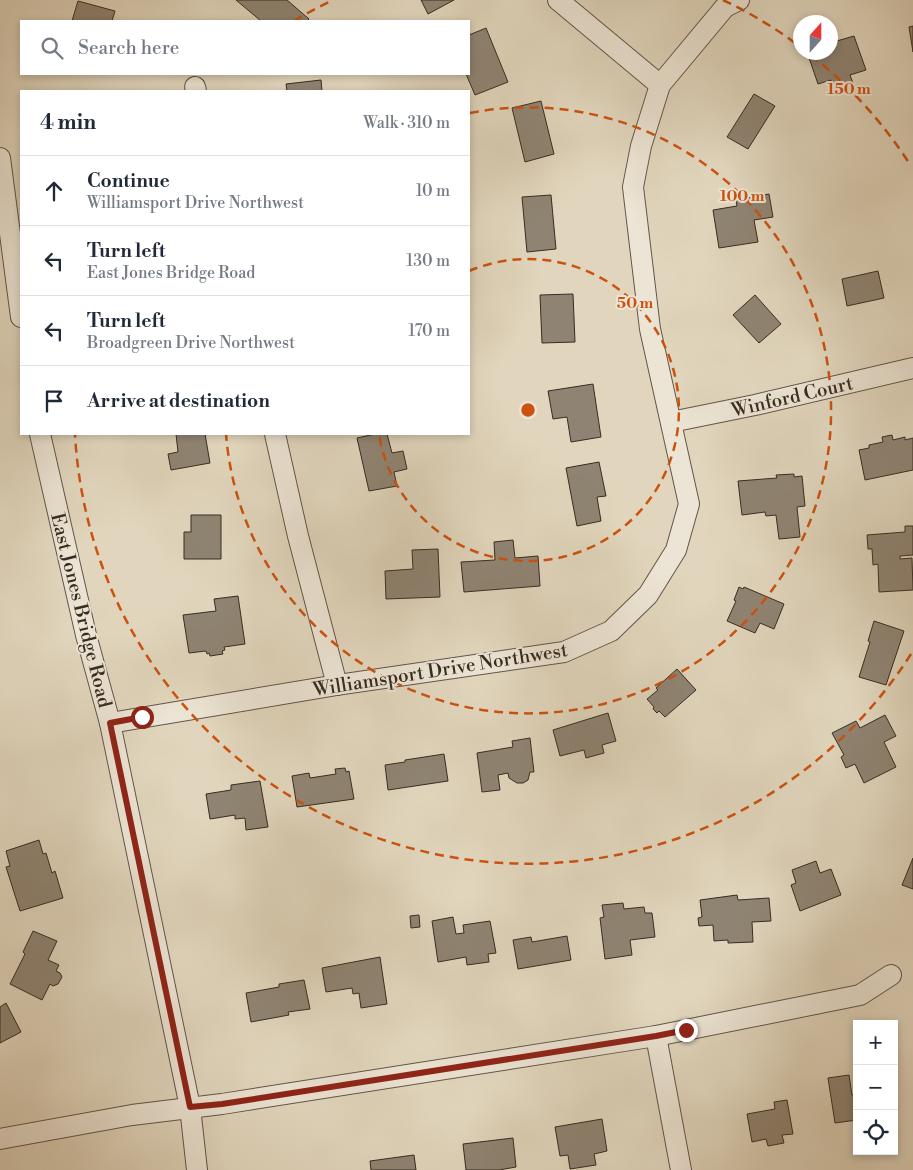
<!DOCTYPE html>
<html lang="en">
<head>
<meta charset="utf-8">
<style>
	body { margin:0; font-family:"Libre Bodoni",serif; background:#f2f2f3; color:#1f2937 }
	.controls { position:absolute; right:15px; bottom:15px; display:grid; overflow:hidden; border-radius:0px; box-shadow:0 2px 8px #0003 }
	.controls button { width:45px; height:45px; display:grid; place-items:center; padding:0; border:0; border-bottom:1px solid #e0e1e3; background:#fff; color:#1f2937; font:25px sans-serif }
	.compass { position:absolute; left:793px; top:15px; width:45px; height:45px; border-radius:50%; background:#fff; box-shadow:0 2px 8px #0003; rotate:21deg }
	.stop { position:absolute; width:15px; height:15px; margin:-11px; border:4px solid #8f2418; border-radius:50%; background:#fff }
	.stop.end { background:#8f2418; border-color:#fff; box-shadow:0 1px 5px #0008 }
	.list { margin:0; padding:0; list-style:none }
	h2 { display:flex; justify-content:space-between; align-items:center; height:65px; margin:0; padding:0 20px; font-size:21px }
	h2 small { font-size:16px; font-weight:400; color:#747a83 }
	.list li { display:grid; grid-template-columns:32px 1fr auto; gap:15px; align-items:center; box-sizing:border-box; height:70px; padding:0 20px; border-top:1px solid #e0e1e3 }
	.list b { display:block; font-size:19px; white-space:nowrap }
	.list p { margin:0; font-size:16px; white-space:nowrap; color:#747a83 }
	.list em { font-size:16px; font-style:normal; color:#747a83 }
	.icon { flex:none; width:28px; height:28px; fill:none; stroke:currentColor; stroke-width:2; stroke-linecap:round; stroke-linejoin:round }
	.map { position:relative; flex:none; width:913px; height:1170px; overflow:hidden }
	.search { position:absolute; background:#fff; box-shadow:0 2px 8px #0003; left:20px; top:20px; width:450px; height:55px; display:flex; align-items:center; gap:12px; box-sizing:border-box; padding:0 18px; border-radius:0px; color:#747a83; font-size:19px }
	.panel { position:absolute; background:#fff; box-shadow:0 2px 8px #0003; left:20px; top:90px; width:450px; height:345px; border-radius:0px }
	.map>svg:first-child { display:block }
	.building { fill:#8f8473; stroke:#362c22 }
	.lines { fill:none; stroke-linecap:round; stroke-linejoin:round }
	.minor-casing { stroke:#615649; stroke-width:22 }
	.minor { stroke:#ece4d4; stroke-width:20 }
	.route { stroke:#8f2418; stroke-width:6 }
	.ring { fill:none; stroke:#cd520f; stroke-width:2.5; stroke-dasharray:9 6 }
	.labels { text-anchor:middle; stroke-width:4; stroke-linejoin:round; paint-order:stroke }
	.street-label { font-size:19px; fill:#362c22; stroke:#ece4d4 }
	.centre { fill:#cd520f; stroke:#ece4d4; stroke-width:2.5 }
	.ring-label { font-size:15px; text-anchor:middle; font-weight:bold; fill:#cd520f; stroke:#ece4d4; stroke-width:4; stroke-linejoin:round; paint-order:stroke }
</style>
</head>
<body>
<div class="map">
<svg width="913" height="1170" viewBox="0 0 913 1170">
	<rect width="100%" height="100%" fill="#e1d6bd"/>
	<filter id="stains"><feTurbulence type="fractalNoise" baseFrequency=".004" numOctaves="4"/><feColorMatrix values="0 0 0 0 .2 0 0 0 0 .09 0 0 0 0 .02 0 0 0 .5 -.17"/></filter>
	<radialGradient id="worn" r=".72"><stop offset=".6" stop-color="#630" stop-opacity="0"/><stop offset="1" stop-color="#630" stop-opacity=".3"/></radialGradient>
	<g class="building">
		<path d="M236,0H287L309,19L307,21H261Z"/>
		<path d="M421,0H454L428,14Z"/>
		<path d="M78,1L115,11L112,21H72Z"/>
		<path d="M913,26V52L909,27Z"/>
		<path d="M486,28L508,82L475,95L466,74H469V35Z"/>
		<path d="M854,36L866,70L850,75L855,89L836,95L831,80L818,84L807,52H830V43Z"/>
		<path d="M321,80L322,91H287L286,84Z"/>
		<path d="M754,94L775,106L748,149L727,137Z"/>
		<path d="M541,101L554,154L525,162L512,108Z"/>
		<path d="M769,194L773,217L754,220L758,242L719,248L713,210L737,206L736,200Z"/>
		<path d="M551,195L556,249L527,252L522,197Z"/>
		<path d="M878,271L884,298L847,306L842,279Z"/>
		<path d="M573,294L575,342L542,343L540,295Z"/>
		<path d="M755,295L781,324L759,343L733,315Z"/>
		<path d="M593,384L601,437L571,442L567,417L553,419L548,391Z"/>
		<path d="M176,434H205L210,463L171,470L168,454L178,452Z"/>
		<path d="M375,434H387L392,453L403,451L407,469L394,472L397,486L369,491L357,438Z"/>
		<path d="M892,435L893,440L905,437V440L913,438V470L865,480L859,450L869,448V445L883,442L882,437Z"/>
		<path d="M599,462L606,496L597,497L601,521L577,526L566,468Z"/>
		<path d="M794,474V477L802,476L805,506L797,507L800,537L779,539L776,515L766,516L765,512L742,515L738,481L777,478L776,475Z"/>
		<path d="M191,515H221V559H184V532H191Z"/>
		<path d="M905,526H913V555L900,556V559L912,558L913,590L879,592L878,564L873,565L872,549H868L867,535L905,532Z"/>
		<path d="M513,540L515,558L538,556L540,586L464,592L461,562L495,560L494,542Z"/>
		<path d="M438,549L440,597L386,599L385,571L413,569L412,550Z"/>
		<path d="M739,587L743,589L744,587L784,604L774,629L760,623L755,633L727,621L736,601L734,600Z"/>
		<path d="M238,596L245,644L224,647L225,650L222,651L223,654L210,656L209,653L207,654L206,651L189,653L183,615L216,611L214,599Z"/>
		<path d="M874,621L904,631L886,685L859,677L870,642L868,641Z"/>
		<path d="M677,669L696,690L665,717L659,711L657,713L653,709L654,707L647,699L658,690L656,688Z"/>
		<path d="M608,713L616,741L602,745L604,753L586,758L584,750L560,756L553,730Z"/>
		<path d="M885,715L896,736L884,742L896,767L864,783L855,764L846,768L841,757L844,755L832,733L856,721L860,728Z"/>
		<path d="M530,738L534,772H530L528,780L523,783H517L509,778L508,773L498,775L500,790L482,792L477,753L513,747L512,741Z"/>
		<path d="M444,754L448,781L388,790L385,765L405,762V760Z"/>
		<path d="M345,768L346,772L349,771L354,799L297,807L292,776L309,773L310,778L336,774L335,769Z"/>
		<path d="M260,781L268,827L246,830L245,818L235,819V815L210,819L206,794L231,790V785Z"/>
		<path d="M39,840L43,854L46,853L52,873L55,871L63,898L20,911L6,867L10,866L6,851Z"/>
		<path d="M913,858V889L902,885Z"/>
		<path d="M816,861L820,873L831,869L841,895L800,911L791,885L796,883L792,870Z"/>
		<path d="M737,895L738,900L769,898L771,921L752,922L753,942L728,943V940L714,941L713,925L699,926L698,918L702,917L700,900Z"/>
		<path d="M623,903L624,909L644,907L645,913H652L655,937L630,940L632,955L605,959L600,918L604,917L602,905Z"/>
		<path d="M419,915L420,927L411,928L410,916Z"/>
		<path d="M453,917L456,934L464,933L463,925L490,921L496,953L488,954L489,962L467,965L466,957L438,962L432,921Z"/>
		<path d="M33,931L57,941L48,960L59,965L56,971L60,973L62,977L58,984L53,986L50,984L42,1000L10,984L25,954L23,952Z"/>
		<path d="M567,936L571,960L518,969L513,940L531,937L532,942Z"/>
		<path d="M380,957L387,1004L361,1008L359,993L353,994L352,988L326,992L322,968Z"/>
		<path d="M304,980L310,1009L288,1012L289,1015L251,1022L246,993L279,987V984Z"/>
		<path d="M6,1003L21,1032L0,1043V1007Z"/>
		<path d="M849,1075L852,1095L857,1094V1120L835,1123L828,1078Z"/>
		<path d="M787,1100L793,1134L782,1135L784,1143L768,1146L766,1139L752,1142L747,1114L775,1109L774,1102Z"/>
		<path d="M602,1119L607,1151L594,1154L596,1165L570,1169L568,1155L560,1156L555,1127Z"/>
		<path d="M513,1138L516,1167L499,1170H466L463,1144Z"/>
		<path d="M414,1155L416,1170H371L370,1161Z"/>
	</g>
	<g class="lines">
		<defs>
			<g id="minor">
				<path d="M558,0L660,85"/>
				<path d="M195,87L196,91"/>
				<path d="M0,158L21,317"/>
				<path d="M671,422L755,405L913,368"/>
				<path d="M40,434L86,635L110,723L190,1107L197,1170"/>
				<path d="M275,434L298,536L337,685"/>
				<path d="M110,723L337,685L564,652L611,631L648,595L676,550L689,504L650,329L633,187L641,146L660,85L725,7L739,0"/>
				<path d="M656,1036L681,1170"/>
				<path d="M0,1139L132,1115L222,1104L656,1036L860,995L891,975"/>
			</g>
		</defs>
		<use href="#minor" class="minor-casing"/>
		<use href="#minor" class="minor"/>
	</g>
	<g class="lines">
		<path class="route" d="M142,717L110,723L190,1107L222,1104L656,1036L686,1030"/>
	</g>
	<g class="ring">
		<path d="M469 271A151 151 0 1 1 379 435"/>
		<path d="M470 113A303 303 0 1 1 226 434"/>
		<path d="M911 654A454 454 0 0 1 75 434M294 21A454 454 0 0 1 333 0M723 0A454 454 0 0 1 798 45M811 55A454 454 0 0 1 911 166"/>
	</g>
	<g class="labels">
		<g class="street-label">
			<text transform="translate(792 396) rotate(-13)" y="7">Winford Court</text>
			<text transform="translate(82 610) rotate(76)" y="7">East Jones Bridge Road</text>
			<text transform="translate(440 669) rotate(-9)" y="7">Williamsport Drive Northwest</text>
		</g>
	</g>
	<circle cx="528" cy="410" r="8" class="centre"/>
	<g class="ring-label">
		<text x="849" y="94">150 m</text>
		<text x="742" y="201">100 m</text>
		<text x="635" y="308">50 m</text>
	</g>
	<rect width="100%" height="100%" filter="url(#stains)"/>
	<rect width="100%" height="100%" fill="url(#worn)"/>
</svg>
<div class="controls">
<button>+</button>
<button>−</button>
<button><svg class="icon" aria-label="locate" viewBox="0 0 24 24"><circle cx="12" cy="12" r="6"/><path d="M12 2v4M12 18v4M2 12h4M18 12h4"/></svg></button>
</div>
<svg class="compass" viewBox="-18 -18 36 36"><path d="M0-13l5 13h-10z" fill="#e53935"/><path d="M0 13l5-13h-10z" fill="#747a83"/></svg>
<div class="stop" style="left:142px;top:717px"></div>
<div class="stop end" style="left:686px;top:1030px"></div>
<div class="search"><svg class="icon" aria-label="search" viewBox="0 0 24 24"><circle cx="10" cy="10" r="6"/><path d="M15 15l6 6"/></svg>Search here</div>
<section class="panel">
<h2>4 min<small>Walk · 310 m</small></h2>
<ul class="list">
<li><svg class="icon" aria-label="ahead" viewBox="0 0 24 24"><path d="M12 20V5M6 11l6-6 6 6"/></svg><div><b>Continue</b><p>Williamsport Drive Northwest</p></div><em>10 m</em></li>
<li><svg class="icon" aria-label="left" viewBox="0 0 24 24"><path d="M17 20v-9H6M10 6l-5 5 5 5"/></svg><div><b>Turn left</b><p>East Jones Bridge Road</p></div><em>130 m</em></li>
<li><svg class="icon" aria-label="left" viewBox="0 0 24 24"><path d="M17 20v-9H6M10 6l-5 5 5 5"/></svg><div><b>Turn left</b><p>Broadgreen Drive Northwest</p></div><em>170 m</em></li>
<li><svg class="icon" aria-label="arrive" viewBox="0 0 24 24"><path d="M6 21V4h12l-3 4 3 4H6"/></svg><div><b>Arrive at destination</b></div></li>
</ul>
</section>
</div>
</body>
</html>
